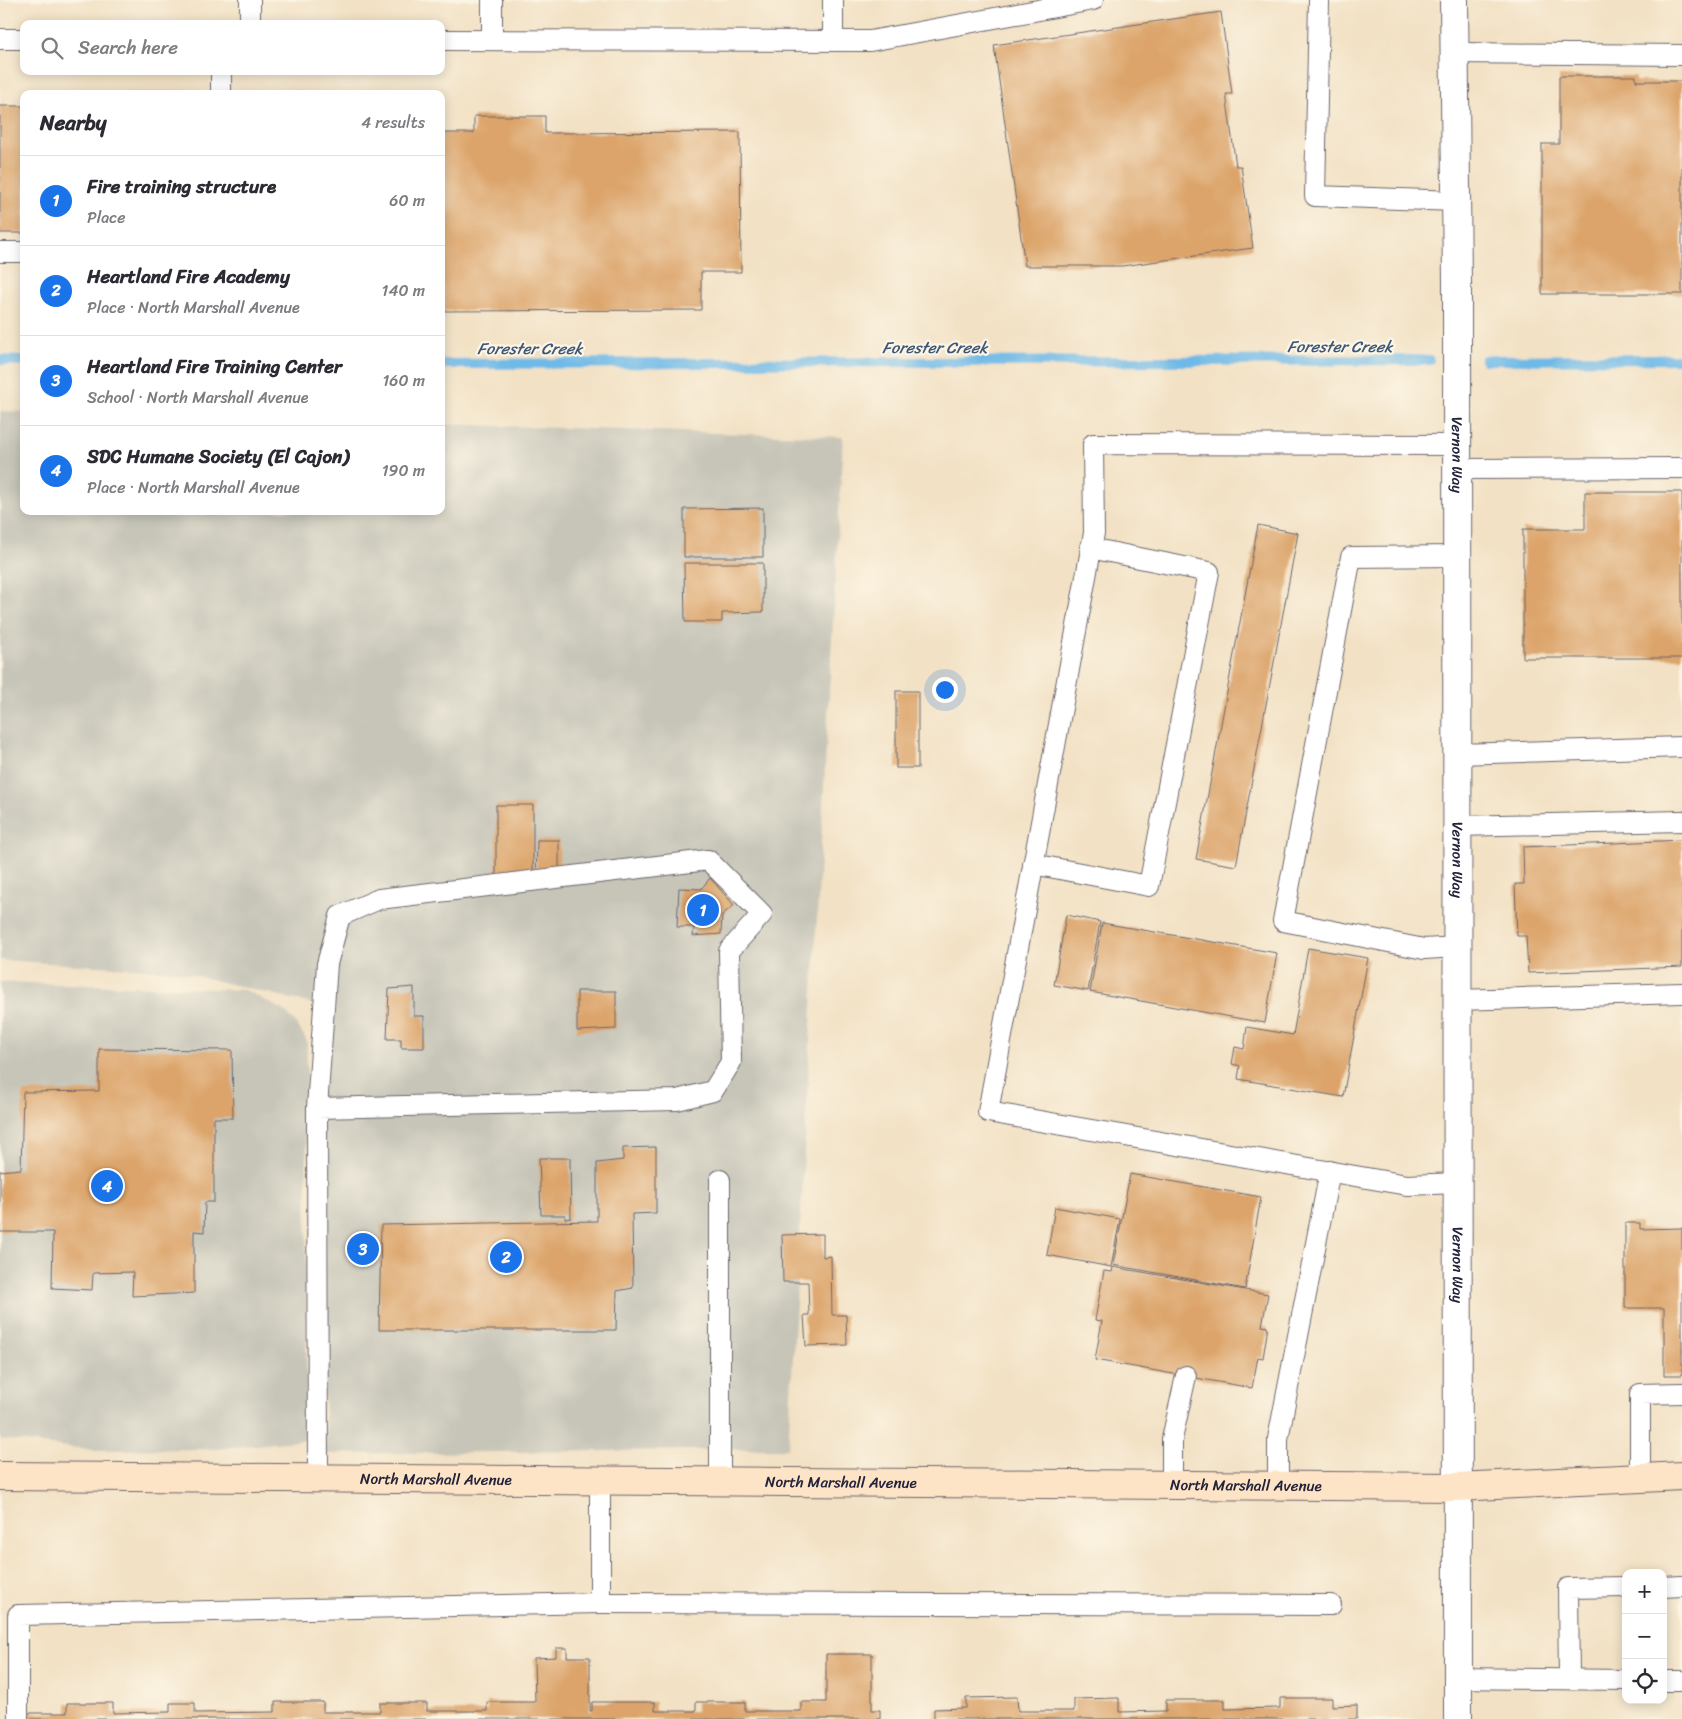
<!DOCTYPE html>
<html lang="en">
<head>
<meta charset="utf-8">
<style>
	body { margin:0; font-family:Sriracha,sans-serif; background:#f2f2f3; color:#2b2b33 }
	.controls { position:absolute; right:15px; bottom:15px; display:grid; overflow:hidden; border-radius:10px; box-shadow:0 2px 12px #0003 }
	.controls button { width:45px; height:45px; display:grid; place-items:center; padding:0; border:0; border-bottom:1px solid #e1e1e2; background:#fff; color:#2b2b33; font:25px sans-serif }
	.you { position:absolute; left:944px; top:689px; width:18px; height:18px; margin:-12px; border:4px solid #fff; border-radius:50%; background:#1a73e8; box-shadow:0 0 0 8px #1a73e833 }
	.badge { display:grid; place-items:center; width:32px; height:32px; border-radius:50%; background:#1a73e8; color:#fff; font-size:16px; font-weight:700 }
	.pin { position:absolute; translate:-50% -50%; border:2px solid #fff; box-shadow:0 1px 5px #0006 }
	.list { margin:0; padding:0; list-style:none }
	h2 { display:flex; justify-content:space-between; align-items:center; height:65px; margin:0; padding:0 20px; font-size:21px }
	h2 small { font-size:16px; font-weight:400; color:#7c7c81 }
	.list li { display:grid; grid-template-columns:32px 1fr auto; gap:15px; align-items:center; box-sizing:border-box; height:90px; padding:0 20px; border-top:1px solid #e1e1e2 }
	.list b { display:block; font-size:19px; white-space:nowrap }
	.list p { margin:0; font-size:16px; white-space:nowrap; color:#7c7c81 }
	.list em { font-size:16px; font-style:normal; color:#7c7c81 }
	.icon { flex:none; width:28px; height:28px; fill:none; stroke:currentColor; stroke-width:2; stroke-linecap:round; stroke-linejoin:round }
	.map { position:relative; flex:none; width:1682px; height:1719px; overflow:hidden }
	.search { position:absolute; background:#fff; box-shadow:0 2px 12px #0003; left:20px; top:20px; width:425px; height:55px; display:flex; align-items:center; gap:12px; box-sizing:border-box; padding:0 18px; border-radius:10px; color:#7c7c81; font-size:19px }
	.panel { position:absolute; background:#fff; box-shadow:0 2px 12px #0003; left:20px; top:90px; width:425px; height:425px; border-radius:10px }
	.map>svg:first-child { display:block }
	.industrial { fill:#c6c5b8 }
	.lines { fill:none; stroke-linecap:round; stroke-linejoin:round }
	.stream { stroke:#6eb9e7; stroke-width:10 }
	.building { fill:#dca46a }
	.service-casing { stroke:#6b656b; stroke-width:22 }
	.tertiary-casing { stroke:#6b656b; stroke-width:30 }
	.secondary-casing { stroke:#6b656b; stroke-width:30 }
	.service { stroke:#fff; stroke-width:20 }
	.tertiary { stroke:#fff; stroke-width:28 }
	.secondary { stroke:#fee4c6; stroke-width:28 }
	.labels { text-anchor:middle; stroke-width:4.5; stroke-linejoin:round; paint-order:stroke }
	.street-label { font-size:15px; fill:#22223b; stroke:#fcf5e5 }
	.water-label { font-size:16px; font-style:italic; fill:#3d5777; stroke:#fcf5e5 }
</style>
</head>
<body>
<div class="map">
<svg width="1682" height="1719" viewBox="0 0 1682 1719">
	<rect width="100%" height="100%" fill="#fcf5e5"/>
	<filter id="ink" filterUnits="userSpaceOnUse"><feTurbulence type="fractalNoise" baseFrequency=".02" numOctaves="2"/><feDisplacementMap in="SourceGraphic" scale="10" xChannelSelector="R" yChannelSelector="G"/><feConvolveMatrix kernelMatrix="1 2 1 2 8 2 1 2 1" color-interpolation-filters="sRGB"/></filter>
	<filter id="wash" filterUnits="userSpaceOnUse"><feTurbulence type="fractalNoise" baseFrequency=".0096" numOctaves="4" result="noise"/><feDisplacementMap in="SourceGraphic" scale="20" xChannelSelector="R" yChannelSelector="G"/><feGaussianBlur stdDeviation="1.12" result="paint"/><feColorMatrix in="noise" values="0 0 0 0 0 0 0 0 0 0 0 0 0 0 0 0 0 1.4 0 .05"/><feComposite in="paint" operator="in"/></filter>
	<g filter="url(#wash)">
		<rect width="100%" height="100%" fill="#f2e1c4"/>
		<g class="industrial">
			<path d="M0,411L24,412V511H441V424L843,437L788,1449L326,1454L313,1004L177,971L0,960Z"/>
			<path d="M0,982L245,990L283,1010L293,1020L301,1031L307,1041L306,1440L215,1449L93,1450L0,1439Z"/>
		</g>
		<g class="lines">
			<g class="stream">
				<path d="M0,360L24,361"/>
				<path d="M1485,360L1682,359"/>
				<path d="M441,364L1429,360"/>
			</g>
		</g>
		<g id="blocks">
			<g class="building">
				<path d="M1221,12L1232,94H1226L1236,166H1241L1253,248L1122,266H1025L994,45Z"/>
				<path d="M1559,76H1636V81H1682V294H1542V144H1559Z"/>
				<rect x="0" y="106" width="24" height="127"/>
				<path d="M474,116H545V133L740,132L741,272H701V310L441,311V133H474Z"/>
				<path d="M1585,492H1682V658H1523V529H1585Z"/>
				<path d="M763,508V557H684V509Z"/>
				<path d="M1258,525L1298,533L1236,866L1196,859Z"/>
				<path d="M684,563H763V612L722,613V622H685Z"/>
				<rect x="896" y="691" width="22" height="77"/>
				<rect x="496" y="805" width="37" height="73"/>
				<path d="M537,840H559V878H536Z"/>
				<path d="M1682,840V967L1528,973L1526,936H1517L1515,884H1524L1523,847Z"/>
				<path d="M710,878L734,905L722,915L721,934L693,936L694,927H677L679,888L701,889Z"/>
				<path d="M1066,915L1100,922L1088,991L1054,985Z"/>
				<path d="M1102,923L1277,953L1265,1023L1090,992Z"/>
				<path d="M1308,948L1368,958L1343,1097L1238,1079L1240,1066L1232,1064L1235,1047L1244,1049L1247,1027L1293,1035Z"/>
				<path d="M414,987V1016H424V1048H401V1039H387L389,989Z"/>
				<path d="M577,991H616V1029L577,1031Z"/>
				<path d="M99,1049L232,1050L233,1118H214V1202H205L204,1232L194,1231V1293L132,1296L133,1272L93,1273L92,1290L52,1288L53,1232H0V1171L21,1169L23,1092L99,1091Z"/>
				<path d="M656,1147V1213L632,1214L633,1288L617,1291L616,1330H379L381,1225L597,1221V1163L623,1160V1148Z"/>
				<path d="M539,1158H570L571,1218L565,1219V1215H541Z"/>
				<path d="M1130,1174L1261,1197L1245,1289L1113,1265Z"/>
				<path d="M1055,1207L1120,1219L1111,1267L1047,1255Z"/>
				<path d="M1625,1223H1640V1229L1682,1228V1375H1664V1308H1625Z"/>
				<path d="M823,1234V1257L831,1256L832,1315H846L847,1345L806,1346L804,1315H809L808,1282H783L782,1235Z"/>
				<path d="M1113,1267L1268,1294L1262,1326L1268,1327L1263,1358L1258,1357L1252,1388L1095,1360L1102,1321L1095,1320L1104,1271L1112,1272Z"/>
				<path d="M556,1648H567V1657H590V1711H592V1702H655V1711H696V1702H745V1711H801V1702H826V1654H872V1710H880V1719H17V1713H67V1703H113V1713L170,1712V1703H195V1713L275,1712V1702H323V1712H380V1703H427V1711H487V1702H535L534,1658L556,1657Z"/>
				<path d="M1017,1697L1018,1711H1074V1699L1119,1698V1712L1166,1711V1700H1225V1709L1280,1708V1698H1332V1706L1357,1705V1719H934V1709L966,1708V1698Z"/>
			</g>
		</g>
	</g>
	<g filter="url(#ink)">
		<use href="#blocks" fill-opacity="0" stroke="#6b656b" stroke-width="1"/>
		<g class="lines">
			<defs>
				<g id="service">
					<path d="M250,0V24"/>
					<path d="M833,0V41"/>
					<path d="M1319,0L1315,196L1456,201"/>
					<path d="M0,39H24"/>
					<path d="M441,40L870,41L1093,0"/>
					<path d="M492,40V0"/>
					<path d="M1455,53L1682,55"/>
					<path d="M221,94V71"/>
					<path d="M0,252H24"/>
					<path d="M1457,445L1093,444L1094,533L988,1112L1407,1185L1457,1183"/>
					<path d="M1457,469L1682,468"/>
					<path d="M1457,556L1351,557L1283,921L1424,949L1457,947"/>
					<path d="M1457,754L1682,747"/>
					<path d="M1457,826L1682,821"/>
					<path d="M1033,864L1149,886L1209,572L1090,548"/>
					<path d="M1457,1000L1682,993"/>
					<path d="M317,1108L677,1100L713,1091L731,1062L729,951L762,914L708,860L379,899L340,916L327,964L317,1108L318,1478"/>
					<path d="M1640,1478V1394L1682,1393"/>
					<path d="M720,1481V1180"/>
					<path d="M1172,1485V1439L1186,1376"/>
					<path d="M1278,1486V1439L1330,1171"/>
					<path d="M1663,1587L1682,1586"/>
					<path d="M600,1603L1331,1605"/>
					<path d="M1458,1678L1626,1680"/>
					<path d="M1569,1679L1568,1588L1626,1587"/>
					<path d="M1663,1681H1682"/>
					<path d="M18,1719V1615L600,1603V1480"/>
				</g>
				<g id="tertiary">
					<path id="s1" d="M1454,0L1457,283L1458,1719"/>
				</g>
				<g id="secondary">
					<path id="s2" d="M0,1476L1457,1487L1682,1476"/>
				</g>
			</defs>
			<use href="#service" class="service-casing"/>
			<use href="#tertiary" class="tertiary-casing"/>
			<use href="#secondary" class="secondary-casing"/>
			<use href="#service" class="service"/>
			<use href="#tertiary" class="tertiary"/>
			<use href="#secondary" class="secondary"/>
		</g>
	</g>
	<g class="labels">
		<g class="street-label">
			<text dy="5" stroke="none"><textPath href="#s1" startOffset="455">Vernon Way</textPath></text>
			<text dy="5" stroke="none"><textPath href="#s1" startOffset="860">Vernon Way</textPath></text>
			<text dy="5" stroke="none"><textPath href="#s1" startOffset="1265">Vernon Way</textPath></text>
			<text dy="5" stroke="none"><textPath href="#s2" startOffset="436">North Marshall Avenue</textPath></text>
			<text dy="5" stroke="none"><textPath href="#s2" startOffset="841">North Marshall Avenue</textPath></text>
			<text dy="5" stroke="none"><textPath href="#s2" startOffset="1246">North Marshall Avenue</textPath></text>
		</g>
		<g class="water-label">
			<text x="1340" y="352">Forester Creek</text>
			<text x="935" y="353">Forester Creek</text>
			<text x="530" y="354">Forester Creek</text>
		</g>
	</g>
</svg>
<div class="controls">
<button>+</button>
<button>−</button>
<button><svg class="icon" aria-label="locate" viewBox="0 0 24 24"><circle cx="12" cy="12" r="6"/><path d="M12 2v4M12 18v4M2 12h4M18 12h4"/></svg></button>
</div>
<div class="you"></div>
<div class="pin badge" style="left:703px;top:910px">1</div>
<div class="pin badge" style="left:506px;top:1257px">2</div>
<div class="pin badge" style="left:363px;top:1249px">3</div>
<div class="pin badge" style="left:107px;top:1186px">4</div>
<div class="search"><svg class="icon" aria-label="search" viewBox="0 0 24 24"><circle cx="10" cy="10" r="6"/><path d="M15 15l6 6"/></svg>Search here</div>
<section class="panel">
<h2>Nearby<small>4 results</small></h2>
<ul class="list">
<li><span class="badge">1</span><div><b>Fire training structure</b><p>Place</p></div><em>60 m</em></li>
<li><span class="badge">2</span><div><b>Heartland Fire Academy</b><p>Place · North Marshall Avenue</p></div><em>140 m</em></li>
<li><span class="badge">3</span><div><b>Heartland Fire Training Center</b><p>School · North Marshall Avenue</p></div><em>160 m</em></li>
<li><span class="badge">4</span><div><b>SDC Humane Society (El Cajon)</b><p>Place · North Marshall Avenue</p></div><em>190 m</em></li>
</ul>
</section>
</div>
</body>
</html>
